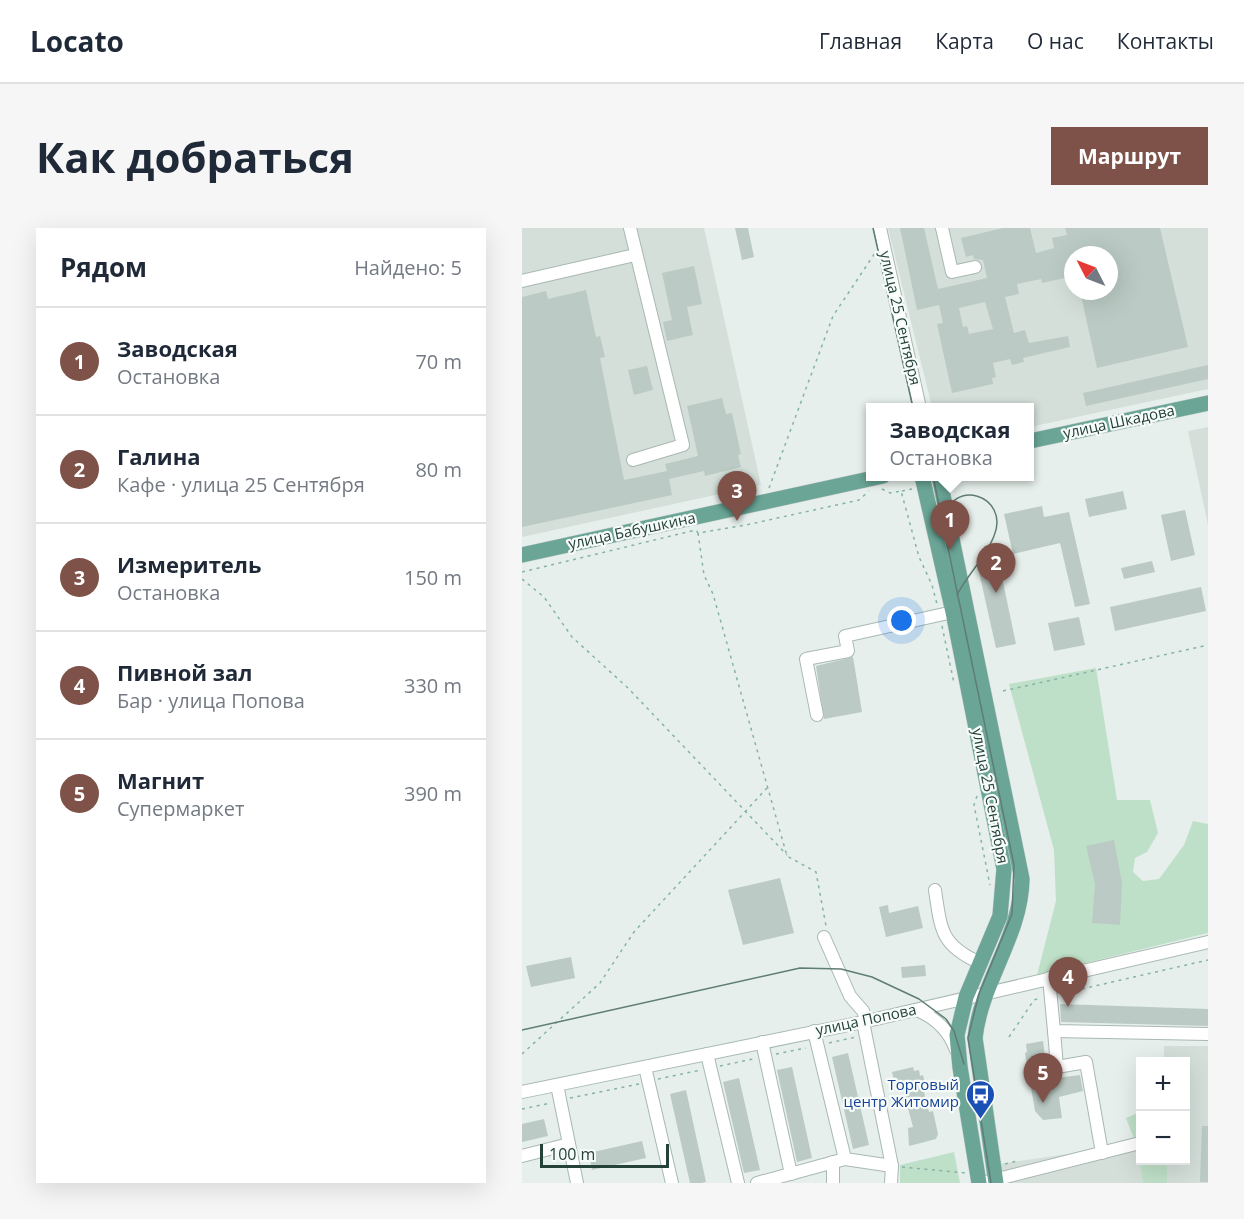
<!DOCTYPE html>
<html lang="ru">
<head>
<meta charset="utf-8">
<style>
	body { margin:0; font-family:"Open Sans",sans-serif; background:#f6f6f7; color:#1f2937 }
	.controls { position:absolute; right:18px; bottom:18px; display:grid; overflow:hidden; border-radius:0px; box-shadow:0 6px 24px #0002 }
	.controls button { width:54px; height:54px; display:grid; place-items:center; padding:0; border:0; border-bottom:2px solid #e0e1e3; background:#fff; color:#1f2937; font:30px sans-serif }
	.compass { position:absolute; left:542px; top:18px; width:54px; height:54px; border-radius:50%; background:#fff; box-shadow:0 6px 24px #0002; rotate:312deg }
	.scale { position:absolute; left:18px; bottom:15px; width:129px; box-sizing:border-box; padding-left:6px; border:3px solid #24423a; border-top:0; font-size:16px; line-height:21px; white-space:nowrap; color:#24423a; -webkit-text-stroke:4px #f7fbf9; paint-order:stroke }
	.you { position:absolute; left:380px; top:393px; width:21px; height:21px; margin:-15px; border:4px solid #fff; border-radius:50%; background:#1a73e8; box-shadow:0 0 0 9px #1a73e833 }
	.badge { display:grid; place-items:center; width:39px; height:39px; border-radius:50%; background:#7f5249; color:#fff; font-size:20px; font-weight:700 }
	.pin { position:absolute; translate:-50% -50px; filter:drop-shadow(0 2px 3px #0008) }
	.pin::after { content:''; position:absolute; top:32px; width:21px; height:18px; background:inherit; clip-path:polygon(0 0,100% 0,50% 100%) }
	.popup { position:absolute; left:344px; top:175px; width:168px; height:78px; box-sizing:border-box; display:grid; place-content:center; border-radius:0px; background:#fff; filter:drop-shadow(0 2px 4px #0005); font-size:20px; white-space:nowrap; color:#747a83 }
	.popup b { font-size:22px; color:#1f2937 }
	.popup::after { content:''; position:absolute; left:50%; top:100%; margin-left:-12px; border:12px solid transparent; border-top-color:#fff }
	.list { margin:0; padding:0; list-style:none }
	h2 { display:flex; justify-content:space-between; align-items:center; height:78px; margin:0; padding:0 24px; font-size:26px }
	h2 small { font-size:20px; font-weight:400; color:#747a83 }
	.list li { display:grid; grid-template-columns:39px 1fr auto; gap:18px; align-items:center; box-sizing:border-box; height:108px; padding:0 24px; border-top:2px solid #e0e1e3 }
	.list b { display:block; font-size:22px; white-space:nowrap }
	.list p { margin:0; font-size:20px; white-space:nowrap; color:#747a83 }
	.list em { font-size:20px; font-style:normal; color:#747a83 }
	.map { position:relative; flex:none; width:686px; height:955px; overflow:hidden; border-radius:0px }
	header { display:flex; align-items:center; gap:36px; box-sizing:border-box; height:84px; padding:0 30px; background:#fff; border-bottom:2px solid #e0e1e3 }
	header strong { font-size:28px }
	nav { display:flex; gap:33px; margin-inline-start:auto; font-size:21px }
	.intro { display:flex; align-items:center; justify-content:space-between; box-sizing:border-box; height:144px; padding:0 36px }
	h1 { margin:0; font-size:42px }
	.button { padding:15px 27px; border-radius:0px; background:#7f5249; color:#fff; font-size:21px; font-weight:700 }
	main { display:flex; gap:36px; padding:0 36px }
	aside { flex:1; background:#fff; border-radius:0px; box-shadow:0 6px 24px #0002 }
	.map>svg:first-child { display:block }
	.built { fill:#d4dfda; fill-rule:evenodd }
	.green { fill:#bfe0c8 }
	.building { fill:#bbcac4; fill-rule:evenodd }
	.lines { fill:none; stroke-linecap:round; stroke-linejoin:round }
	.minor-casing { stroke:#a8b8b2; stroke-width:14 }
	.major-casing { stroke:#c2cac8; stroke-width:16 }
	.path { stroke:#86b3a5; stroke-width:1.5; stroke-dasharray:3 4.5; stroke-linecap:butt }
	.minor { stroke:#fff; stroke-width:12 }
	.major { stroke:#6aa596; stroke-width:15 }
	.tram { stroke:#5f7d75; stroke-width:1.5 }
	.labels { text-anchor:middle; stroke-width:4.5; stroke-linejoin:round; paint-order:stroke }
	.street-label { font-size:15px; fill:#24423a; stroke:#f7fbf9 }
	.transit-label { font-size:15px; fill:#164399; stroke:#f7fbf9; text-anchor:end }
</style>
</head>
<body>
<header>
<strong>Locato</strong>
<nav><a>Главная</a><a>Карта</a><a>О нас</a><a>Контакты</a></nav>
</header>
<div class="intro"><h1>Как добраться</h1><a class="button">Маршрут</a></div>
<main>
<aside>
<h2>Рядом<small>Найдено: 5</small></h2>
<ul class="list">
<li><span class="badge">1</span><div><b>Заводская</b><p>Остановка</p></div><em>70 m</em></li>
<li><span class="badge">2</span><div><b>Галина</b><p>Кафе · улица 25 Сентября</p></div><em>80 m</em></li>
<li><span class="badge">3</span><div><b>Измеритель</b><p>Остановка</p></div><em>150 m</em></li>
<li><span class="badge">4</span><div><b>Пивной зал</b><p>Бар · улица Попова</p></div><em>330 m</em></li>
<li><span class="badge">5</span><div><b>Магнит</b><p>Супермаркет</p></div><em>390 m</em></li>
</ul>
</aside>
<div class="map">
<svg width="686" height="955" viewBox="0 0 686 955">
	<rect width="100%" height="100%" fill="#e6efeb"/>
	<g class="built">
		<path d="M0,0H182L239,257L0,309Z"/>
		<path d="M366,0H686V161L508,199V180L410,179ZM551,27H587V63H551Z"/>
		<path d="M686,199V297L666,203Z"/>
		<path d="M642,818H686V955H645V933L664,932V834L642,833Z"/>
		<path d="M614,916L621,955H480L477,936Z"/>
	</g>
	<g class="green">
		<path d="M574,440L595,572H628L636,605L625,624L613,630L611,644L621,653L637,651L662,617L671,593L686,596V705L515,747L534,673L532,622L487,456Z"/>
		<path d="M618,884V932L645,933V955H621L614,916L604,890Z"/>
		<path d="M432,924L438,955H378V937Z"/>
	</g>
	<g class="building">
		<path d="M213,0H226L232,29L220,32Z"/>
		<path d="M378,0H402L416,61L465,50L461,32L452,31L451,27L444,29L439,10L481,0H508L514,25L532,20L530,10L545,7L543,0H638L666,119L575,140L558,63H587V27H551V48L520,55L519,51L495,56L497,66L483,69L492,105L503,102L507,115L546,108L548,119L501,130L502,134L490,137L488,131L471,135L474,149L470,150L471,156L430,165L415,96L421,95L417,77L395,82ZM463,74L471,101L447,106L445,98L441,99L437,80Z"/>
		<path d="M172,38L180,76L165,79L171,107L145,113L141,94L150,92L140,45Z"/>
		<path d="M64,62L74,109L78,108L83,129L78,130L102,252L145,243L143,236L176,228L165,178L200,170L204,186L210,185L219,226L216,227L219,239L183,248L182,243L147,251L150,267L0,299V69L24,63L26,71Z"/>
		<path d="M686,137V151L564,178L561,165Z"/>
		<path d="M125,138L131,162L112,167L106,142Z"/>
		<path d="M601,263L605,281L567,289L563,271Z"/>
		<path d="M520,278L522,289L547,284L568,376L553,379L538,315L491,326L482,286Z"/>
		<path d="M663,282L673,327L649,333L639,287Z"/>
		<path d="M630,333L633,344L602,351L599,340Z"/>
		<path d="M478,340L494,416L474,420L457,344Z"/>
		<path d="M679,359L684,383L593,403L588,379Z"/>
		<path d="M557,389L563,417L532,423L526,395Z"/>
		<path d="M331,429L340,484L302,491L294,438Z"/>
		<path d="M592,612L600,655L598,697L570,695L573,656L564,618Z"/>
		<path d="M258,650L272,705L221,717L206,662Z"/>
		<path d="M366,677L367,685L396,678L401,700L364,709L357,679Z"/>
		<path d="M49,729L53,750L9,759L4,738Z"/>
		<path d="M403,737L404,748L380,750L379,739Z"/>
		<path d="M538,776L686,781V798L539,794Z"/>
		<path d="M521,813L526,851L558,847L561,863L537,869L540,890L521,892L513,883L503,825L505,824L504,816Z"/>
		<path d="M326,825L347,917L331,921L310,829Z"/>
		<path d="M270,839L290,930L275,934L255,842Z"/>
		<path d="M391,839L392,843L397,842L398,848L401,847L403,855L400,856L407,884L411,883L416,906L414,911L387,918L386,900L391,899L380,858L374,860L370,844Z"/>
		<path d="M217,850L238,942L222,945L201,854Z"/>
		<path d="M164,862L184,954L179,955H168L148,866Z"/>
		<path d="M22,891L26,908L0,914V896Z"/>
		<path d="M680,898H686V954H678Z"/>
		<path d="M120,913L124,930L70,942L67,925Z"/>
	</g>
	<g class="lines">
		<defs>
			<g id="minor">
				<path d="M108,0L161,217L111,232"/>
				<path d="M358,0L398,180"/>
				<path d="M420,0L430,44L453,39"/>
				<path d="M0,53L113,27"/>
				<path d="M295,487L284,431L326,423L323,408L431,384"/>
				<path d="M413,662C419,701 418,717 458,735"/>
				<path d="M302,709L328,768L341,783L345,793"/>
				<path d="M527,750L532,803L686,806"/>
				<path d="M395,782C414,790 427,802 434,822"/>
				<path d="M341,794L370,938L369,955"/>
				<path d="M292,803L323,931"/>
				<path d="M532,803L535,839L564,834L580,925"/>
				<path d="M240,814L269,946"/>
				<path d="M185,826L216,955"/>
				<path d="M123,839L150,955"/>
				<path d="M35,857L55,955"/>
				<path d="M0,864L341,794L686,714"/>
				<path d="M0,928L47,916"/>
				<path d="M235,955L323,931L370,938"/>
				<path d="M311,955V934"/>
				<path d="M460,955L614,916"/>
			</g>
			<g id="major">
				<path d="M508,213L686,175"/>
				<path d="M400,248L431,384L482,641L478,688L444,769L435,807L438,839L457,955"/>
				<path d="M417,248L500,651C499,708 459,754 453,810L474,955"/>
				<path d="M0,327L361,248"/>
			</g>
		</defs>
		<use href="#minor" class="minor-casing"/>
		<use href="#major" class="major-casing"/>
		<g class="path">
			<path d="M247,260L311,88L353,25"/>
			<path d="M360,261L368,265L379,263L397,329L410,357L415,376"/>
			<path d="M380,263L390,261"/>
			<path d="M176,305L182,347L191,366L265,628L294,644L304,698"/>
			<path d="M0,344L174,302L176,305L224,297L337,272L347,263"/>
			<path d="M0,351L22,369L50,409L106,460L265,627"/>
			<path d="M420,398L432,455"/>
			<path d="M481,463L686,417"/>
			<path d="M455,568L452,577L468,657"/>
			<path d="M538,766L686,732"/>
			<path d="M487,809L512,772L518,770"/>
			<path d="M307,815L334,809"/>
			<path d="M0,826L78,755L112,704L245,560"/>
			<path d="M254,826L284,820"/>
			<path d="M198,838L231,831"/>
			<path d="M136,851L179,842"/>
			<path d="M48,870L117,856"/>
			<path d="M0,881L29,875"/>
			<path d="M483,936L495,933"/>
			<path d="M380,939L444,945"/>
		</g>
		<use href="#minor" class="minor"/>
		<use href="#major" class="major"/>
		<g class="tram">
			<path d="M351,0L391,180"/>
			<path d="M411,248L492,637L490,686L457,766L446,810L469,955"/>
			<path d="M423,293C427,248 489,267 472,308C464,329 445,347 435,367"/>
			<path d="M0,802L278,740L319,741L350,749L397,771L424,791L432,803L442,836"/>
		</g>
	</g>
	<defs>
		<symbol id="bus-pin" viewBox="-11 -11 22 30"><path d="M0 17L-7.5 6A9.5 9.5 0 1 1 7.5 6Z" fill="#1a4fb4" stroke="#f7fbf9"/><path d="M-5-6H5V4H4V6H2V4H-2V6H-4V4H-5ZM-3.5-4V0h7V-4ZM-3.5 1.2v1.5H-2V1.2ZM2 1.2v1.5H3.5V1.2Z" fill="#fff"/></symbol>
	</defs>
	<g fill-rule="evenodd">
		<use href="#bus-pin" x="442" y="850" width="33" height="45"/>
	</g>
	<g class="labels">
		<g class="street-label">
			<text transform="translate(378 90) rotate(77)" y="5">улица 25 Сентября</text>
			<text transform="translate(597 194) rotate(-12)" y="5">улица Шкадова</text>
			<text transform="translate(110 303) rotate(-12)" y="5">улица Бабушкина</text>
			<text transform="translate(468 568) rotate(79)" y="5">улица 25 Сентября</text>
			<text transform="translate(344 792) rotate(-12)" y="5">улица Попова</text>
		</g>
		<g class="transit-label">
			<text x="437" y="862">Торговый<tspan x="437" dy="17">центр Житомир</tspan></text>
		</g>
	</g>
</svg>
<div class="controls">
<button>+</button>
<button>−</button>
</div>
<svg class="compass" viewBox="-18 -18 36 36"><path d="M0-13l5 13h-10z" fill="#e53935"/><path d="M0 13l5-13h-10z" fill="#747a83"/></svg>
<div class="scale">100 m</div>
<div class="you"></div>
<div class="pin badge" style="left:428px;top:322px">1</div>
<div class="popup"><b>Заводская</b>Остановка</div>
<div class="pin badge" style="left:474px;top:365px">2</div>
<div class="pin badge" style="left:215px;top:293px">3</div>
<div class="pin badge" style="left:546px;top:779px">4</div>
<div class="pin badge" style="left:521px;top:875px">5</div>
</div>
</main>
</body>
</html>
